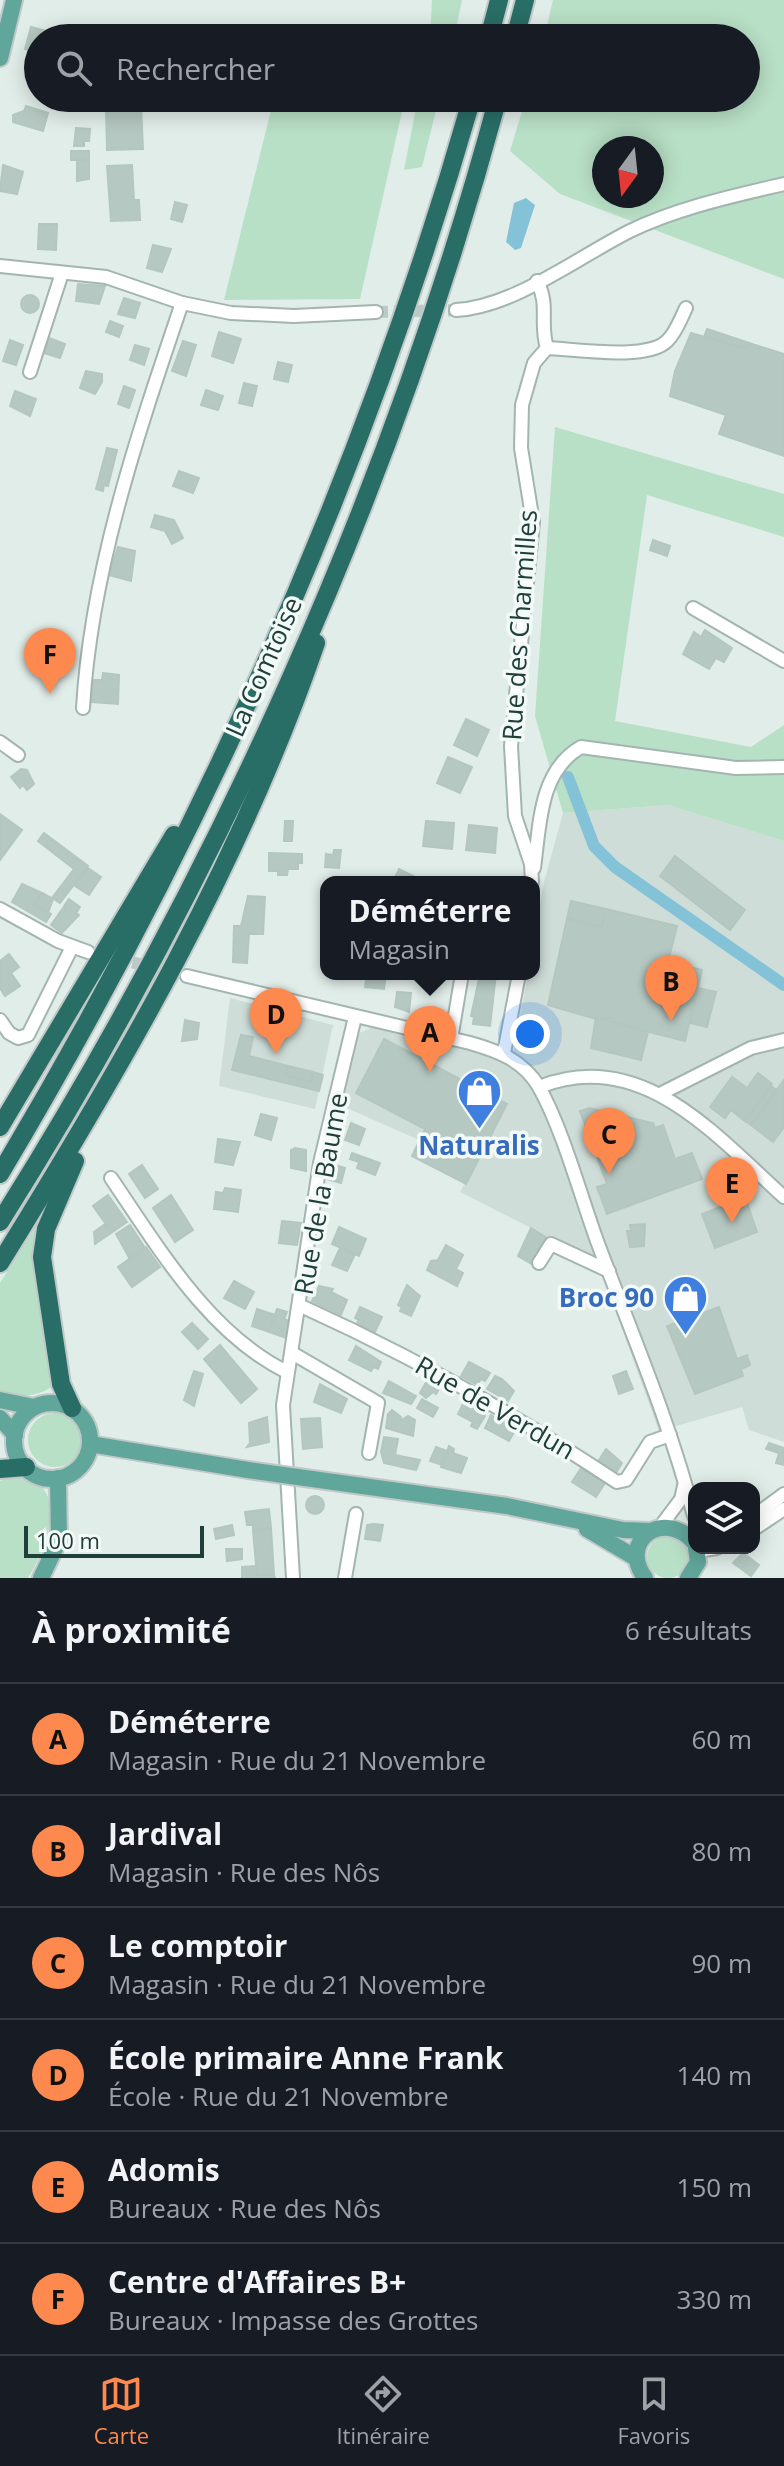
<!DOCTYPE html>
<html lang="fr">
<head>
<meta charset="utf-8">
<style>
	body { margin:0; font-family:"Open Sans",sans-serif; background:#242831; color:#f1f3f6 }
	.controls { position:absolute; right:24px; bottom:24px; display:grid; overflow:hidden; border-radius:16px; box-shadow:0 4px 20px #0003 }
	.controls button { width:72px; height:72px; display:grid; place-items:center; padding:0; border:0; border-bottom:2px solid #363941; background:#171b24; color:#f1f3f6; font:40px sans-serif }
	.compass { position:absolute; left:592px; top:136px; width:72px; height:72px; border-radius:50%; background:#171b24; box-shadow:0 4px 20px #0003; rotate:195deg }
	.scale { position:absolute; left:24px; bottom:20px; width:180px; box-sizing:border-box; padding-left:8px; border:4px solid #203f3a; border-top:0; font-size:22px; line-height:28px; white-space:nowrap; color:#203f3a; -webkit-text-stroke:6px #f2f9f6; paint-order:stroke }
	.you { position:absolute; left:530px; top:1034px; width:28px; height:28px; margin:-20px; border:6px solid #fff; border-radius:50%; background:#1a73e8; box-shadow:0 0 0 12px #1a73e833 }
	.badge { display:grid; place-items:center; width:52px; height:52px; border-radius:50%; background:#fe894e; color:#111; font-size:26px; font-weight:700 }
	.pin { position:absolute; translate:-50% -66px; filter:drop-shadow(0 2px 4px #0008) }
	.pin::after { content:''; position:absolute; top:42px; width:28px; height:24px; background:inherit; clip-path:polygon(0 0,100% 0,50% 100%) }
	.popup { position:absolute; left:320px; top:876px; width:220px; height:104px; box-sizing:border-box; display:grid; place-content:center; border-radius:16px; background:#171b24; filter:drop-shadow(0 2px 6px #0005); font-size:26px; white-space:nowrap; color:#9ea1a6 }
	.popup b { font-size:30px; color:#f1f3f6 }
	.popup::after { content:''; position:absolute; left:50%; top:100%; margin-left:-16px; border:16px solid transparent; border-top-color:#171b24 }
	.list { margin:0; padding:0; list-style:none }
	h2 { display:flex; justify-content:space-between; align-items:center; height:104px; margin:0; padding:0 32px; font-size:34px }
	h2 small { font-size:26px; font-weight:400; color:#9ea1a6 }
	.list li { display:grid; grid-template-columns:52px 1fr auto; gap:24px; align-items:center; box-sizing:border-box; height:112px; padding:0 32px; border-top:2px solid #363941 }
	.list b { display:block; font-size:30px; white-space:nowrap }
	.list p { margin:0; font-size:26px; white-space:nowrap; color:#9ea1a6 }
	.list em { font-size:26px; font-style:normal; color:#9ea1a6 }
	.icon { flex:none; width:44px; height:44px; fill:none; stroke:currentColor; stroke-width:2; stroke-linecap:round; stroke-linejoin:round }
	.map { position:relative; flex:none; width:784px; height:1578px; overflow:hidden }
	.search { position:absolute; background:#171b24; box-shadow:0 4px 20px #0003; left:24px; right:24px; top:24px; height:88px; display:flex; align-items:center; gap:20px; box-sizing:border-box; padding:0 28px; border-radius:44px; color:#9ea1a6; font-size:30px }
	.sheet { height:776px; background:#171b24 }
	nav { display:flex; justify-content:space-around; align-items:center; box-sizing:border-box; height:112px; border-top:2px solid #363941; background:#171b24; font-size:22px; color:#9ea1a6 }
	nav a { display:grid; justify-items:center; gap:4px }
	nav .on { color:#fe894e }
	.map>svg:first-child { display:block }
	.built { fill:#cfddd8 }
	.green { fill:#b8e0c6; fill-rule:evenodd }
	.water { fill:#84c3d7 }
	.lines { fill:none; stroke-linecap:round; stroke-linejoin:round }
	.canal { stroke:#84c3d7; stroke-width:12 }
	.building { fill:#b6c8c2; stroke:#b3c7c0; stroke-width:2 }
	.minor-tunnel { stroke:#bacac6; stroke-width:12; stroke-dasharray:12 6; stroke-linecap:butt }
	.minor-casing { stroke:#a3b5b1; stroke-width:16 }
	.major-casing { stroke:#c1c9c8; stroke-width:20 }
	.highway-casing { stroke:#c1c9c8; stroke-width:22 }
	.minor { stroke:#fff; stroke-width:12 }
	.major { stroke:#61a69b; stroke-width:16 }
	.highway { stroke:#296e66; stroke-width:18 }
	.major-bridge-casing { stroke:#c1c9c8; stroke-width:20; stroke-linecap:butt }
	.major-bridge { stroke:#61a69b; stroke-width:16 }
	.labels { text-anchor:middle; stroke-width:7; stroke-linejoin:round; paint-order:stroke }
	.street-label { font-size:26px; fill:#203f3a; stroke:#f2f9f6 }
	.shop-label { font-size:26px; font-weight:bold; fill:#366cbe; stroke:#f2f9f6 }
</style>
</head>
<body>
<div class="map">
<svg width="784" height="1578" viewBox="0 0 784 1578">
	<rect width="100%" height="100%" fill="#e1ede9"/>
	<g class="built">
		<path d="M668,805L784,841V1442L749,1430L742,1407L659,1431L598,1262L460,1192L465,1183L412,1156L419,1140L342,1106L357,1034L375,1026L490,1055L511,1065L528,974H534V937L544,882L563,813Z"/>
		<path d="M230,998L333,1025L315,1109L219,1086Z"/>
	</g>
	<g class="green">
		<path d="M432,0H462L454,38H430Z"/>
		<path d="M553,0H784V279L560,194L510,151L526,98H746V38H544ZM604,148H652V196H604Z"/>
		<path d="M274,98H405L360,299L224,300Z"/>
		<path d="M418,98H439L422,167L404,170Z"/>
		<path d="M555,427L784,494V537L647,495L615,721L751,747L784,725V841L668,805L563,813L535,716Z"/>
		<path d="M44,1213L52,1386C37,1398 18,1397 0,1392V1283Z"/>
		<circle cx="55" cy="1440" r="27"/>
		<path d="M13,1475C73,1481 48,1546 28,1578H0V1481Z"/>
		<circle cx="668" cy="1557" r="21"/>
	</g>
	<path class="water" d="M526,198L535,205L521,248L515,250L506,242L514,203Z"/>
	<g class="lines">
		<path class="canal" d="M568,777L594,846L615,867L784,985"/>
	</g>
	<g class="building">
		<path d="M31,27L50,32L49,38H38V52L25,49Z"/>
		<path d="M26,106L48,113L43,131L13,122V115L24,111Z"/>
		<path d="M141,106L143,149L107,150L106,107Z"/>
		<path d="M76,128L90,129L89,141H84V146H74Z"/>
		<rect x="71" y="151" width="18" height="9"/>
		<path d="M77,160H89V179L77,181Z"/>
		<path d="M3,165L23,172L17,194L0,191Z"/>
		<path d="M132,165L134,200H139L140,220L111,221L107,166Z"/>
		<path d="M175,202L187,205L182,222L171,219Z"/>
		<path d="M39,224H57L56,250L38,249Z"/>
		<path d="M153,245L171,249L162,272L147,268Z"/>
		<path d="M78,284L105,286L99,304L76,301Z"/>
		<circle cx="30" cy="304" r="9"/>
		<path d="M124,298L140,303L135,318L118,314Z"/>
		<path d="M110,321L123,326L119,337L106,332Z"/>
		<path d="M707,329L749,343L747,349L704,337Z"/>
		<path d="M219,332L241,339L233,363L212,356Z"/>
		<path d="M691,333L747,349L749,343L784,354V456L719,434L726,415L670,396L675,371Z"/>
		<path d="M49,338L65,344L60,358L44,353Z"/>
		<path d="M10,340L23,345L16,365L3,361Z"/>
		<path d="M183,341L196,345L186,376L172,371Z"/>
		<path d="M135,345L149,349L144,365L130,360Z"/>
		<path d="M278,362L292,365L288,382L274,379Z"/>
		<path d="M86,371L102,374V382L95,394L80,388Z"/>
		<path d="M244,383L257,386L252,406L239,403Z"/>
		<path d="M124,386L135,390L129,408L118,404Z"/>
		<path d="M206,390L223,396L218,410L201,405Z"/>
		<path d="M15,391L36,399L30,416L10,406Z"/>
		<path d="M107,448L117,450L108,486L104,485L103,491L96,489Z"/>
		<path d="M179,471L199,478L193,493L173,486Z"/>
		<path d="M155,515L174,520L183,538L172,544L165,531L151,527Z"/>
		<path d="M653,540L670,546L667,556L650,550Z"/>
		<path d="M118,547L135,551L131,581L109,575Z"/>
		<path d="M705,630L732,648L724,662L716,658L709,669L683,654L694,632L701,637Z"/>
		<path d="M103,673L119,675L118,704L92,702L93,680H102Z"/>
		<path d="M466,719L489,730L477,756L454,745Z"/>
		<path d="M448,757L472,767L460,793L437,783Z"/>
		<path d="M21,769L27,770L34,784L27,790L23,785L20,788L11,777Z"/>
		<path d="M0,814L22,830L0,860Z"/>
		<path d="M285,821H293L292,841H284Z"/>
		<path d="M426,821L454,823L452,849L423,846Z"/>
		<path d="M469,825L497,828L495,853L466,850Z"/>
		<path d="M44,833L88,866L60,903L52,898L74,869L38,841Z"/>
		<path d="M334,850H341L339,868L325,867L326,854L333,855Z"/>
		<path d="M269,853L302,854V863H298V869H288L287,875H278V871H269Z"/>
		<path d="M675,856L745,910L730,930L660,876Z"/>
		<path d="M88,868L101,877L89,895L75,886Z"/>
		<path d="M399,869L417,878L415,882H393Z"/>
		<path d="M22,884L42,893L35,905L51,914L46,922L12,902Z"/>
		<path d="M42,893L53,899L48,913L35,905Z"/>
		<path d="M248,896L265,897L263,934H249L247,963L233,962L234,926H241Z"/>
		<path d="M69,899L80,907L76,913L79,915L62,933L51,925L63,908L67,910L64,906Z"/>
		<path d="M571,901L606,909L602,927L567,919Z"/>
		<path d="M606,909L677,926L668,962L702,970L685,1041L609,1022L610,1018L596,1019L548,1005L567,919L602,927Z"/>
		<path d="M9,954L19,967L11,973L20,986L5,996L0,988V961Z"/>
		<path d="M367,974H386L384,989L365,987Z"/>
		<path d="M422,974H441L439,984L421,982Z"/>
		<path d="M480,974H496L490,1026L473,1024L474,1017L471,1016Z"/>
		<path d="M698,988L716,992L707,1027L690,1023Z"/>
		<path d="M397,992L411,993L409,1012L395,1007Z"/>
		<path d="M596,1017L648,1032L641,1060L591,1048Z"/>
		<path d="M185,1020L199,1023L197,1039L182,1041Z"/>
		<path d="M241,1035L253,1037L249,1056L288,1066L286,1075L311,1082L313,1072L323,1075L319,1091L232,1070Z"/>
		<path d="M384,1039L507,1104L466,1184L412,1156L425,1129L356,1093Z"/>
		<path d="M288,1066L313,1072L311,1082L286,1075Z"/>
		<path d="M758,1073L772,1084L745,1121L731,1110L725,1118L710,1107L732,1077L747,1088Z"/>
		<path d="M784,1080V1127L773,1142L751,1125Z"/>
		<path d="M771,1086L777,1090L751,1125L745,1121Z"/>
		<path d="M589,1108L653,1123L655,1128L663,1125L675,1159L692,1153L702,1179L607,1214L597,1187L607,1184L580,1111Z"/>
		<path d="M261,1114L277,1118L271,1140L255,1135Z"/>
		<path d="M351,1123L365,1129L359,1145L345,1140Z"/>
		<path d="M218,1139L240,1142L233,1165L215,1162Z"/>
		<path d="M295,1148L306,1150V1171L291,1168V1150Z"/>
		<path d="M352,1153L380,1163L375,1175L357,1168L359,1162L350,1159Z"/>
		<path d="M331,1164L345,1168L341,1183L327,1179Z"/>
		<path d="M142,1165L158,1189L145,1198L129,1174Z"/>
		<path d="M225,1188L241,1190L238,1212L214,1209L216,1192L223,1193Z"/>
		<path d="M108,1195L127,1222L95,1244L94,1232L104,1225L108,1227L93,1206Z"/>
		<path d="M171,1195L193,1230L175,1242L153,1208Z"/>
		<path d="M745,1197L757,1232L715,1248L702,1214Z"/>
		<path d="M282,1221L301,1223L297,1245L279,1243Z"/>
		<path d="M645,1224L644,1246L630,1247L627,1231H631L630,1225Z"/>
		<path d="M130,1225L145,1248L130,1259L116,1234Z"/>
		<path d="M339,1227L366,1239L359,1256L332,1244Z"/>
		<path d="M531,1228L546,1237L532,1264L518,1256Z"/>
		<path d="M446,1245L463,1255L456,1269L463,1273L457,1286L427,1270L431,1261L438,1260Z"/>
		<path d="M146,1247L160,1267L132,1287L118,1267Z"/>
		<path d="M340,1248L355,1254L347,1271L332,1265Z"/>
		<path d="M234,1281L254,1292L245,1309L224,1298Z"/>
		<path d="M407,1285L420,1296L411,1316L400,1311L402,1307L398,1305Z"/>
		<path d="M319,1286L333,1289L331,1292L347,1300L341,1315L312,1301Z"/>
		<path d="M360,1307L382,1317L375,1332L357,1323L359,1320L355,1318Z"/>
		<path d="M719,1307L737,1359L747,1355L750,1365L741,1369L743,1376L695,1394L667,1326Z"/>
		<path d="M257,1309L275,1315L269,1332L252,1326Z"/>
		<path d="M277,1309L287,1312L284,1319L292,1322L286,1338L269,1332Z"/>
		<path d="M192,1323L208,1339L198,1349L182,1332Z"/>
		<path d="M220,1345L257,1389L241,1403L204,1359Z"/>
		<path d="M356,1346L381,1362L378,1369L374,1367L371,1371L349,1360Z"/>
		<path d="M469,1362L490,1373L485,1381L481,1379L477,1385L461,1376Z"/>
		<path d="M194,1371L203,1374L194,1406L184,1400Z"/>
		<path d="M626,1371L633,1389L619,1394L613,1376Z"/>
		<path d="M495,1376L502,1379L514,1391L508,1401L487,1389Z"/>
		<path d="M428,1379L440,1387L436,1394L433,1392L426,1398L420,1393Z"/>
		<path d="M389,1381L416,1396L411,1404L383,1393Z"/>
		<path d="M320,1384L347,1399L341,1413L314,1402Z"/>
		<path d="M422,1399L438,1408L433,1417L417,1408Z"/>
		<path d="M474,1402L482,1407L479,1413L485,1416L477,1429L471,1426L473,1422L458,1414L463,1404L470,1408Z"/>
		<path d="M392,1410L401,1417L400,1421L408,1416L415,1420L413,1436L386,1428L388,1414Z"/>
		<path d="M491,1415L516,1429L509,1441L485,1428Z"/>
		<path d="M267,1417L269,1442L247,1447L250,1443L249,1423Z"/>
		<path d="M320,1418L322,1447L303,1449L301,1419Z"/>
		<path d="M384,1437L398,1439L395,1455L420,1460L416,1470L384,1463L381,1452Z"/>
		<path d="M769,1443L784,1448V1465L776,1463L779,1453L766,1449Z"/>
		<path d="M449,1446L454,1449L453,1453L467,1458L461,1473L441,1467Z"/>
		<path d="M436,1447L447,1451L442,1465L430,1461Z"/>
		<path d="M606,1449L622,1463L616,1473L597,1463Z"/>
		<path d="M581,1468L605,1483L596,1497L572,1482Z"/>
		<circle cx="315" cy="1505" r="9"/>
		<path d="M269,1509L271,1528L253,1531V1525H247L245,1512Z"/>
		<path d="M373,1524L383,1525L380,1541L365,1539L367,1525Z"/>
		<path d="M232,1525L234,1535L216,1539L214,1529Z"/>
		<path d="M271,1528L274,1575H257L253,1531Z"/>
		<path d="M226,1549H242V1559L227,1561Z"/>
		<path d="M743,1553L759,1565L751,1576L733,1563Z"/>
		<path d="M256,1566L257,1575H274L275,1578H242V1567Z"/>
	</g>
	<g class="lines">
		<g class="minor-tunnel">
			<path d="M376,312L456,310"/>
			<path d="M115,958L175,973"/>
		</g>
		<defs>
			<g id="minor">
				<path d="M0,266L106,277L182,303L231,313L294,316L376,312"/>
				<path d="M456,310C514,307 578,257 630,231C677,208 733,196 784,184"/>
				<path d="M547,348C575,349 647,361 667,341C676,333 681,318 686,308"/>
				<path d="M30,372L62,273"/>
				<path d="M693,608L784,661"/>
				<path d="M83,708C91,570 138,433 182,303"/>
				<path d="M0,742L18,755"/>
				<path d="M534,868C540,825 539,771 581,747L736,768L784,767"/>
				<path d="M532,882L531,864L515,816L511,746L533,522L521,448L522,405L534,363L547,348C539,322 550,306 537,281"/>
				<path d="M0,909L58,941L88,952"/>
				<path d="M187,976L470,1043C498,1051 523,1060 539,1087C563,1130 580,1194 597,1241C631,1332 670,1422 694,1516"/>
				<path d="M0,1020L9,1033L18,1038L28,1035L72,947"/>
				<path d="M451,1039L462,974"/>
				<path d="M504,1053L519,974"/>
				<path d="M539,1087C641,1046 715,1135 784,1197"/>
				<path d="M662,1093L751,1048L784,1040"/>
				<path d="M111,1178C158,1247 209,1334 287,1372"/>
				<path d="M539,1263L551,1244L609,1271"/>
				<path d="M301,1306C412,1356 516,1415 617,1482L626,1480L650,1442L670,1435"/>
				<path d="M292,1353L378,1403L369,1453"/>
				<path d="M754,1516L784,1494"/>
				<path d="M660,1527L681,1499L684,1486"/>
				<path d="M754,1529L784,1509"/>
				<path d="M697,1551L717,1548"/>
				<path d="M293,1578L283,1405L320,1163L355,1017"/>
				<path d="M345,1578L356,1514"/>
			</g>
			<g id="major">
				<path d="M0,58L14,0"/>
				<path d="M0,1400L34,1407"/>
				<circle cx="52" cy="1441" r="38"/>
				<path d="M0,1418L15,1435"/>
				<path d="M90,1444L248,1470"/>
				<path d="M312,1479L507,1506L623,1530L650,1531"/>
				<path d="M587,1529L636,1558"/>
				<path d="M41,1578L59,1540L58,1478"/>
				<path d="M645,1578C618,1541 663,1508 694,1542"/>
				<path d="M688,1578L698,1562L696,1548"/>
			</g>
			<g id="highway">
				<path d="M489,38L499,0"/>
				<path d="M515,38L525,0"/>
				<path d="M0,1127L174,835"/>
				<path d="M0,1174C202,835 363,478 472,98"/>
				<path d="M0,1222C218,876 391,493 498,98"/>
				<path d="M0,1263C123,1065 240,864 316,643"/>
				<path d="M72,1408L61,1384L42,1257L46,1229L75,1161"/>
				<path d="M0,1469L26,1467"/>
			</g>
		</defs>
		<use href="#minor" class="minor-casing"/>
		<use href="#major" class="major-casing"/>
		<use href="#highway" class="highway-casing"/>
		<use href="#minor" class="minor"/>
		<use href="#major" class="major"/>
		<use href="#highway" class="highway"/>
		<defs>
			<path id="major-bridge" d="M248,1470L312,1479"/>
		</defs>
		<use href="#major-bridge" class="major-bridge-casing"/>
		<use href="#major-bridge" class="major-bridge"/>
	</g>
	<defs>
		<symbol id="shop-pin" viewBox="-11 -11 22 30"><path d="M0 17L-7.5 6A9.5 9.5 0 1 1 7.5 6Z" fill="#3f7fe0" stroke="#f2f9f6"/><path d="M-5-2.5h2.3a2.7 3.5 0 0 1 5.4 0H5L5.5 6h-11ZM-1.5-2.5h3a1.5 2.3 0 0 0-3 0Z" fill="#fff"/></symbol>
	</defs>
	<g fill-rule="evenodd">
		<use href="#shop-pin" x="454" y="1066" width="51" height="69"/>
		<use href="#shop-pin" x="660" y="1272" width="51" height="69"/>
	</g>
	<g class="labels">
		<g class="street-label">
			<text transform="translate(520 625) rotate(-86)" y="9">Rue des Charmilles</text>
			<text transform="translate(264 667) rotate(-66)" y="9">La Comtoise</text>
			<text transform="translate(321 1194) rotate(-80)" y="9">Rue de la Baume</text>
			<text transform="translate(495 1408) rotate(30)" y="9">Rue de Verdun</text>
		</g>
		<g class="shop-label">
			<text x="479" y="1155">Naturalis</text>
			<text x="654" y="1307" text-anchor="end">Broc 90</text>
		</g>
	</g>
</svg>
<div class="controls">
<button><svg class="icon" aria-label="layers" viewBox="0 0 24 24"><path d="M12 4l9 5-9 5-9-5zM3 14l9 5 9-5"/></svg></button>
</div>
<svg class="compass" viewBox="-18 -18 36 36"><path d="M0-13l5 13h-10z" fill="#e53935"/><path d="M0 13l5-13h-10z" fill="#9ea1a6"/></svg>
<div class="scale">100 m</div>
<div class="you"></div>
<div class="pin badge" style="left:430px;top:1072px">A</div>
<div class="popup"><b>Déméterre</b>Magasin</div>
<div class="pin badge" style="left:671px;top:1021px">B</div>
<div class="pin badge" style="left:609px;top:1174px">C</div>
<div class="pin badge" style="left:276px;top:1054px">D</div>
<div class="pin badge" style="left:732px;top:1223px">E</div>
<div class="pin badge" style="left:50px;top:694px">F</div>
<div class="search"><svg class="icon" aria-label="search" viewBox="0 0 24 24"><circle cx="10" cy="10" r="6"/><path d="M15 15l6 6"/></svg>Rechercher</div>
</div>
<section class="sheet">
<h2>À proximité<small>6 résultats</small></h2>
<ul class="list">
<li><span class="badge">A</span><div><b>Déméterre</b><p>Magasin · Rue du 21 Novembre</p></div><em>60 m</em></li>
<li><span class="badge">B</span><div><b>Jardival</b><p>Magasin · Rue des Nôs</p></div><em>80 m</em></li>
<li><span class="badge">C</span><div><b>Le comptoir</b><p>Magasin · Rue du 21 Novembre</p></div><em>90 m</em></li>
<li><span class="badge">D</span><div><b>École primaire Anne Frank</b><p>École · Rue du 21 Novembre</p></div><em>140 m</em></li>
<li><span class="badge">E</span><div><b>Adomis</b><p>Bureaux · Rue des Nôs</p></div><em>150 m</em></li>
<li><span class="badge">F</span><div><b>Centre d'Affaires B+</b><p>Bureaux · Impasse des Grottes</p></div><em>330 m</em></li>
</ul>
</section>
<nav>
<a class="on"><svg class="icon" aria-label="map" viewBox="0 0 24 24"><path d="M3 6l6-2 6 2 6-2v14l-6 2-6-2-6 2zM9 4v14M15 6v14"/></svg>Carte</a>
<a><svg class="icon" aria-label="directions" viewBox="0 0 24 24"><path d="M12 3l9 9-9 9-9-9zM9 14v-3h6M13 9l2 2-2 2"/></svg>Itinéraire</a>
<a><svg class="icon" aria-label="saved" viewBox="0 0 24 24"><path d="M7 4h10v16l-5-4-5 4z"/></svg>Favoris</a>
</nav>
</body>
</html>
